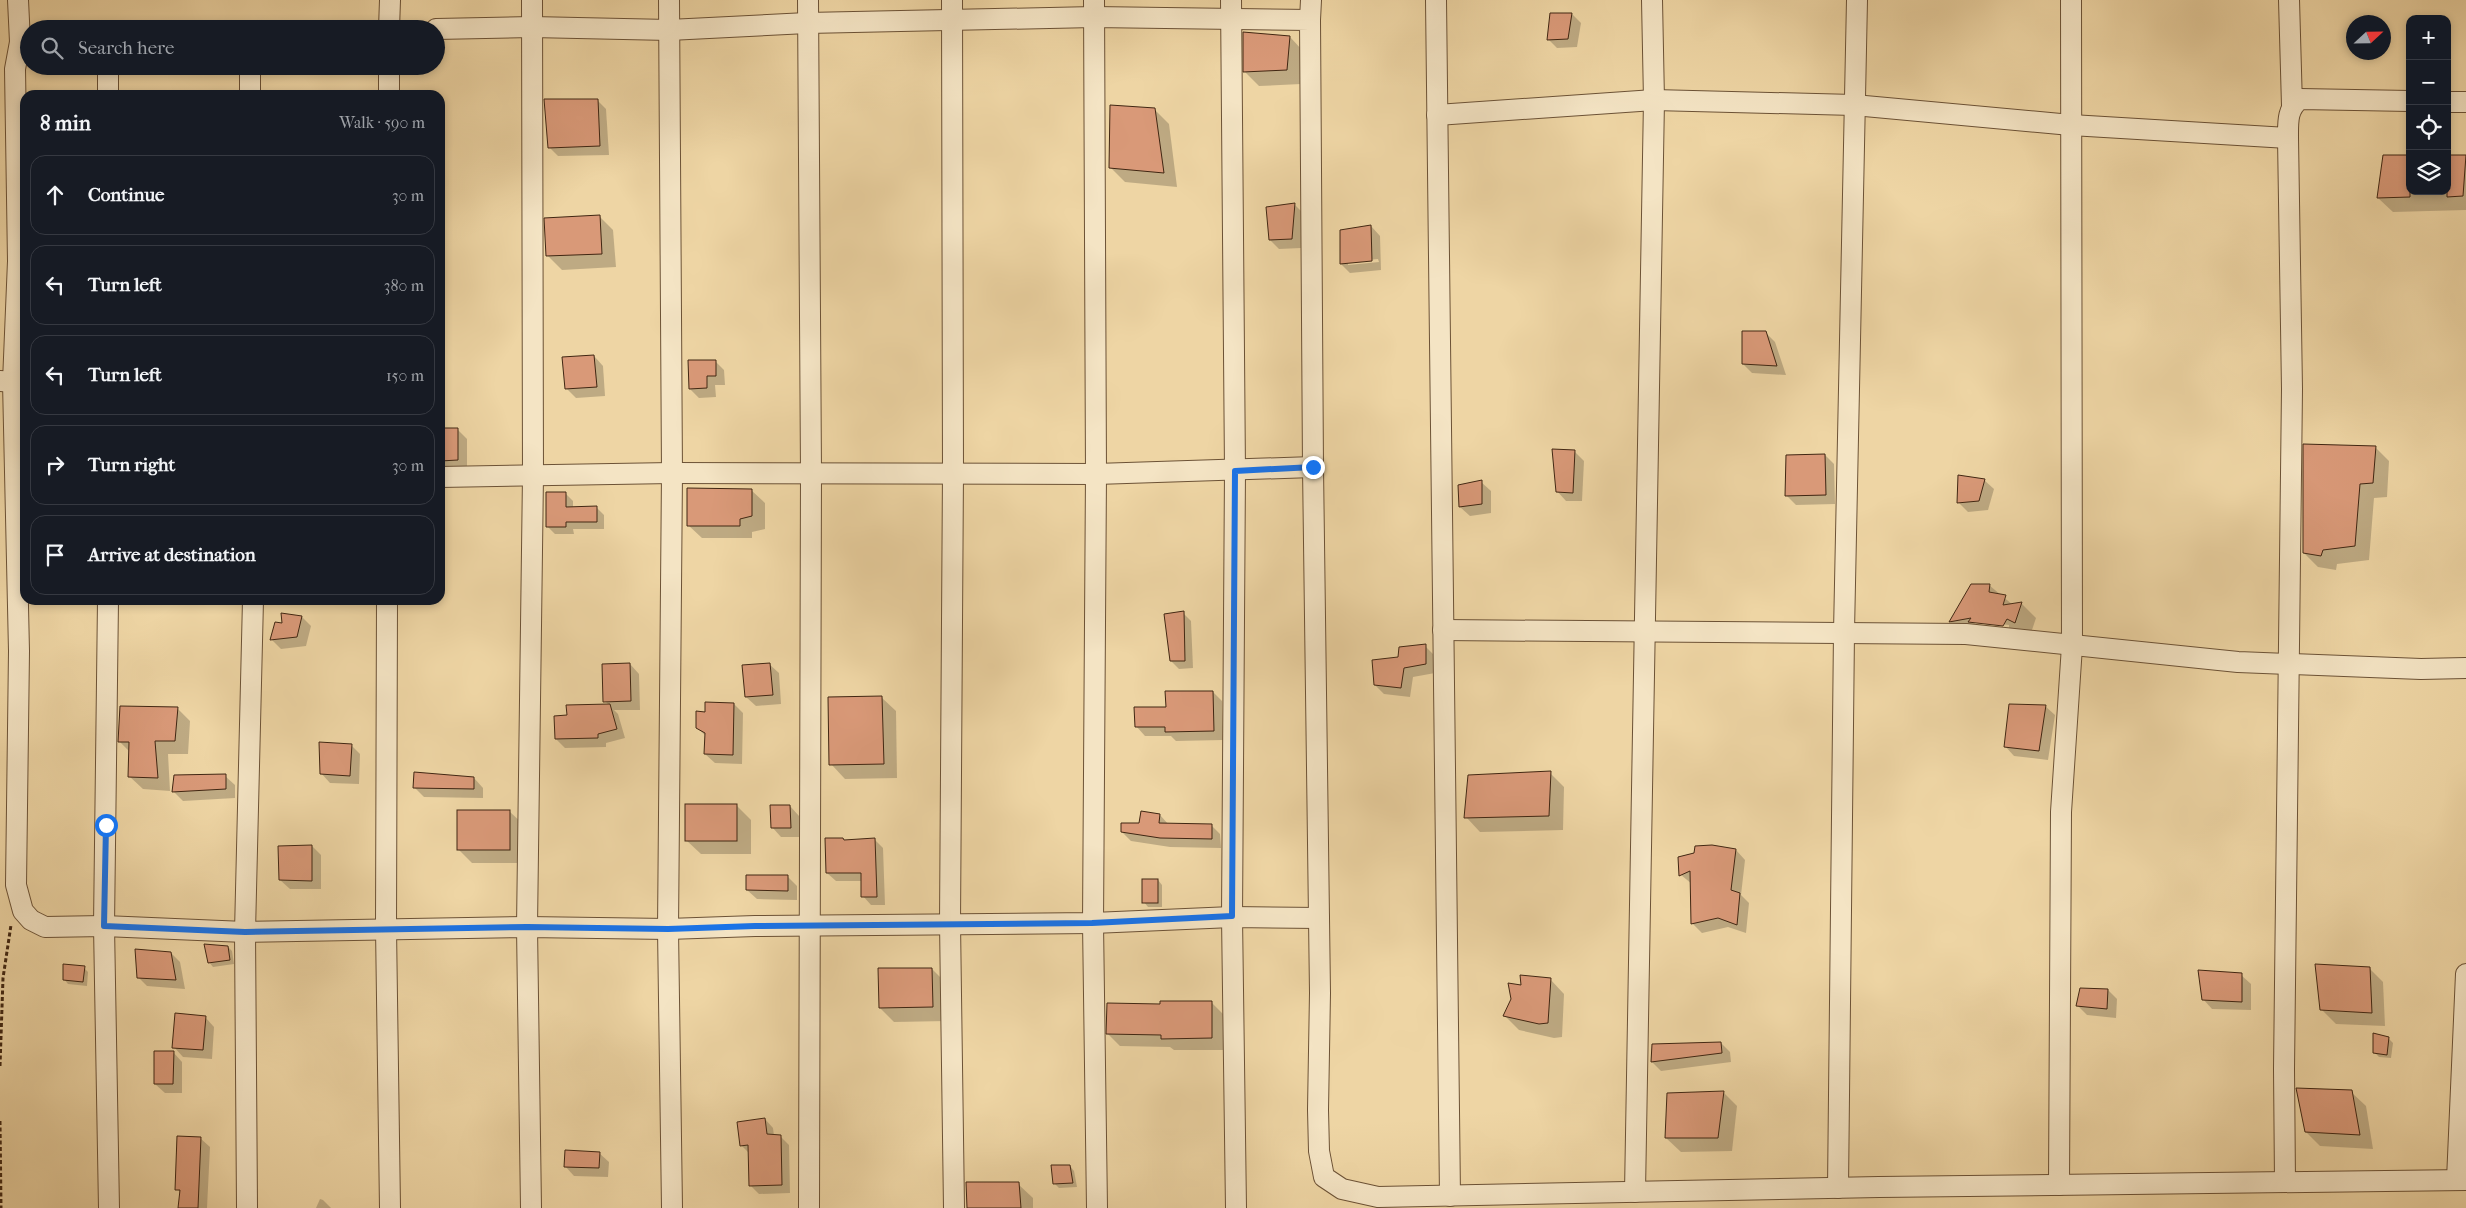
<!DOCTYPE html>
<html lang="en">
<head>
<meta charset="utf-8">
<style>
	body { margin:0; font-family:"IM FELL French Canon",serif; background:#20242c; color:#f1f3f6 }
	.controls { position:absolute; right:15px; top:15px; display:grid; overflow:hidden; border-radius:10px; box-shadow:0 2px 8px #0003 }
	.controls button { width:45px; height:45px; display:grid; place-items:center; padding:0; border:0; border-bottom:1px solid #363941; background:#171b24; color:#f1f3f6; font:25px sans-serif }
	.compass { position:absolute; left:2346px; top:15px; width:45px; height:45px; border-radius:50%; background:#171b24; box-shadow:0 2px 8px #0003; rotate:68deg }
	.stop { position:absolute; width:15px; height:15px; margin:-11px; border:4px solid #1a73e8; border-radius:50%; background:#fff }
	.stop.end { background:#1a73e8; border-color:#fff; box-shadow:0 1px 5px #0008 }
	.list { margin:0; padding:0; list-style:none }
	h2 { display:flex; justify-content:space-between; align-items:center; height:65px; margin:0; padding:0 20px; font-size:21px }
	h2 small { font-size:16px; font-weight:400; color:#9ea1a6 }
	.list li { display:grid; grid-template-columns:32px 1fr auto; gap:15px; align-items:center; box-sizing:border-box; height:80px; margin:0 10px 10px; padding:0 10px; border:1px solid #363941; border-radius:15px }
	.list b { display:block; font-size:19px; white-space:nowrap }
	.list em { font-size:16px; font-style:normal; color:#9ea1a6 }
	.icon { flex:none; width:28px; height:28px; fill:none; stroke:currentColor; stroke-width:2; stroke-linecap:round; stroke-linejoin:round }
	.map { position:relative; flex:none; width:2466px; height:1208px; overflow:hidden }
	.search { position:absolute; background:#171b24; box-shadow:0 2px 8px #0003; left:20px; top:20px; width:425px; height:55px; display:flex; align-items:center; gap:12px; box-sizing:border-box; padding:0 18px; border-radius:28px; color:#9ea1a6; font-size:19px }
	.panel { position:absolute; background:#171b24; box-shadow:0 2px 8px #0003; left:20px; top:90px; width:425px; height:515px; border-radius:15px }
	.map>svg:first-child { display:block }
	.shadow { fill:#0003; fill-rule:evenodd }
	.building { fill:#d99978; stroke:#402612 }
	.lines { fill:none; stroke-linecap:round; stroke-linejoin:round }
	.street-casing { stroke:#6c5236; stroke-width:22 }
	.path { stroke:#402612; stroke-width:3; stroke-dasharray:4 2.5; stroke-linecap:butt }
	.street { stroke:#f4e4c4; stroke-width:20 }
	.route { stroke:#1a73e8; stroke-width:6 }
</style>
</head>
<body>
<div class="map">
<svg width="2466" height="1208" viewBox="0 0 2466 1208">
	<rect width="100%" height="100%" fill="#eed5a4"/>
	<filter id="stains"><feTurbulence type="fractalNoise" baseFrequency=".004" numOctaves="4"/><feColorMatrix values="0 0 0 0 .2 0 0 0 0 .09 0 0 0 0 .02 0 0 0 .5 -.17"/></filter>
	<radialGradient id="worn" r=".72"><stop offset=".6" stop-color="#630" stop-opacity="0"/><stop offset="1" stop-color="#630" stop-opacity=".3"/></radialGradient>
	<g class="shadow">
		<path d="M1572,14L1581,23L1577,47L1557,48L1548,39Z"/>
		<path d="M1290,37L1304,52L1301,84L1259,86L1245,72Z"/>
		<path d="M597,100L606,109L609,155L558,156L549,147Z"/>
		<path d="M1155,110L1169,124L1177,187L1125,182L1111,168Z"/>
		<path d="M2447,156L2466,157V210L2393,212L2378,198L2410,191H2447Z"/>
		<path d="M1294,204L1304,214L1301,248L1279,249L1270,240Z"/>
		<path d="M599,216L613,230L616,267L562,270L548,256Z"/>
		<path d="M1371,226L1380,236L1381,270L1350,273L1341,264ZM1378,259L1379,262L1348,265V262Z"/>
		<path d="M1766,333L1775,342L1786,375L1752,373L1743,364Z"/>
		<path d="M594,356L603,366L605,396L576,398L566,388Z"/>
		<path d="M715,361L724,370L725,385H715L716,397L699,398L690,389Z"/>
		<path d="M440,429H457L467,439V469H440Z"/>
		<path d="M2375,447L2389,461L2387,497L2374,498L2369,560L2337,564L2336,570L2318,567L2304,553Z"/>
		<path d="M1575,452L1584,461L1582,501H1566L1557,491Z"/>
		<path d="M1825,455L1834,464L1835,504L1796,505L1787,496V456Z"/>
		<path d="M1984,480L1994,489L1988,510L1968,512L1959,503Z"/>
		<path d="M1481,482L1491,491V513L1470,516L1460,507L1459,486Z"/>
		<path d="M751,490L765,503V529L752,532V538H702L688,525Z"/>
		<path d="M565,493L573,501V508L596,507L604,515V529H573L574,534H555L548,527Z"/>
		<path d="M1972,585H1989L2013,605L2022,604L2036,618L2030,636H1964L1950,622ZM1973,621L2009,625V628L1975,624Z"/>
		<path d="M1183,613L1191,621L1193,668L1179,669L1171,661Z"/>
		<path d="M302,617L311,626L306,646L281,649L272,640Z"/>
		<path d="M1425,646L1434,655L1435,673L1413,677L1410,697L1384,694L1375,685L1399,658Z"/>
		<path d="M630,664L639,674L640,710H614L618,714L625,738L606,743V747L565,748L556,739L609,705L605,701Z"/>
		<path d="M769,664L779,673L781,704L756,706L746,697Z"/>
		<path d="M1213,692L1222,701L1223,740L1176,741L1171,736H1145L1136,726L1167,708Z"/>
		<path d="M881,697L896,711L897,778L845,779L831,764Z"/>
		<path d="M734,704L743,713L742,764L715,763L705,754L706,736L697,728L706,713Z"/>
		<path d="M2045,706L2055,715L2048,760L2014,756L2005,746Z"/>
		<path d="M177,708L190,721L188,754H168L170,791L143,789L129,776L130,752L119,741Z"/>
		<path d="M351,745L360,754L359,784L330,783L321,773Z"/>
		<path d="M1550,773L1564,787L1563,830L1480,832L1466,817Z"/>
		<path d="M225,776L235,785V798L183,801L173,791Z"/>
		<path d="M474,778L483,788V798L424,797L415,788Z"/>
		<path d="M737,806L751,820V854H701L686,840Z"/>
		<path d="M790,806L799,816V837H781L772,827Z"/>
		<path d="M509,811L524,825V863H472L458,849Z"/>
		<path d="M1160,815L1169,825H1211L1220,834L1221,848L1170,847L1131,841L1122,832Z"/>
		<path d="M875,840L883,848L885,905H871L863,896V881H836L827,873L845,842Z"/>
		<path d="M312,846L321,855V889H290L280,880Z"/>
		<path d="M1736,850L1745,860L1741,895L1749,903L1746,933L1728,927L1702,933L1692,923V884L1681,875L1695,854Z"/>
		<path d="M788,877L797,886V900L757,899L747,890Z"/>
		<path d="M1158,880L1162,885V907H1148L1144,902Z"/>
		<path d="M228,947L232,951L234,964L213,967L209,962Z"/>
		<path d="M171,953L180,962L185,989L147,986L138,977Z"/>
		<path d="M84,968L88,972L87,986L68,984L64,979Z"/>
		<path d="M2369,968L2383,982L2385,1026L2336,1024L2321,1009Z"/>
		<path d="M932,969L946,983L947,1021L894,1022L880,1008Z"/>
		<path d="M2241,975L2251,984V1010L2212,1009L2203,999Z"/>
		<path d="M1550,979L1564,994L1562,1037L1554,1038L1519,1030L1505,1016L1522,987Z"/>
		<path d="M2108,990L2117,999L2116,1018L2087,1015L2078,1006Z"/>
		<path d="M1211,1002L1223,1014L1224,1050H1174L1170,1047L1120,1046L1108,1034L1161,1006Z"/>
		<path d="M205,1017L214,1027L212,1059L183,1057L174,1047Z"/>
		<path d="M2388,1038L2393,1043L2391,1058L2379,1057L2374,1052Z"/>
		<path d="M1721,1043L1730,1052L1731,1062L1661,1071L1652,1062L1653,1046Z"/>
		<path d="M173,1052L182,1062V1093H165L155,1084Z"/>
		<path d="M1723,1092L1737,1106L1732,1151L1681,1152L1666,1138Z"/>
		<path d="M2351,1092L2366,1106L2373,1149L2320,1146L2306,1132Z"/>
		<path d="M765,1119L773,1128L774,1136H780L789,1145L790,1193L759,1194L750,1185V1154L741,1145Z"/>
		<path d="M200,1138L210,1147L207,1208H179L181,1193L177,1189Z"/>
		<path d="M599,1153L609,1162L608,1177L574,1176L565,1166Z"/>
		<path d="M1070,1166L1074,1171L1077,1187L1059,1188L1054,1183Z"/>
		<path d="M1018,1184L1033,1198V1208H968Z"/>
		<path d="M320,1199L323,1200L331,1208H316Z"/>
	</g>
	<g class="building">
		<path d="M1550,13H1572L1568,39L1547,40Z"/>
		<path d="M1243,32L1290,36L1287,70L1243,72Z"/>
		<path d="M544,99H598L600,146L548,148Z"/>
		<path d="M1110,105L1155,108L1164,173L1109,168Z"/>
		<path d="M2383,155H2410V197L2377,198Z"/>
		<path d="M2447,155H2466L2463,196L2447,197Z"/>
		<path d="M1295,203L1292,239L1269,240L1266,207Z"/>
		<path d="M600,215L602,254L546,256L544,218Z"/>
		<path d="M1371,225L1372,261L1340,264V230Z"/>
		<path d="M1742,331H1766L1777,366L1742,364Z"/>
		<path d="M594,355L597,387L565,389L562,357Z"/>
		<path d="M688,360H716V376H707V388L689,389Z"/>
		<path d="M440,428H458V460L440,461Z"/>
		<path d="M2303,444L2376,446L2373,483L2360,484L2355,546L2323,550L2321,556L2303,553Z"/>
		<path d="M1552,449L1575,450L1573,493L1556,492Z"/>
		<path d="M1825,454L1826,495L1785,496L1786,455Z"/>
		<path d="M1958,475L1985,479L1979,501L1957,503Z"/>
		<path d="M1482,480V504L1459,507L1458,485Z"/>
		<path d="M687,488L752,489V516L740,519V526H687Z"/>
		<path d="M546,492H566V507L597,506V522H566V527H546Z"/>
		<path d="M1971,584H1990L1989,592L2006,595L2003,605L2022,602L2015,623L2007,619L2003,626L1968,622L1971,618L1949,622Z"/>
		<path d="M1184,611L1185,661H1170L1164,614Z"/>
		<path d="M281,613L302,616L297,637L270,640L275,622L282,623Z"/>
		<path d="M1426,644V664L1404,668L1401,688L1374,685L1372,660L1398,657L1399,647Z"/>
		<path d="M630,663L631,701L603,702L602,664Z"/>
		<path d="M770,663L773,695L745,697L742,665Z"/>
		<path d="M1165,691H1213L1214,731L1165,732V727H1135L1134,707H1166Z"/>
		<path d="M882,696L884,764L829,765L828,697Z"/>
		<path d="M705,702L734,703L733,755L704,754L705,733L696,728V711L705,712Z"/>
		<path d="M610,704L617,729L598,734V738L555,739L554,716L567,715L566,705Z"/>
		<path d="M2009,704L2046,705L2039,751L2004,747Z"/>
		<path d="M120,706L178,707L175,741H155L158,778L128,777L129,742H118Z"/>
		<path d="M319,742L352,744L350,776L320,774Z"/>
		<path d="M1551,771L1549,816L1464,818L1468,775Z"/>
		<path d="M414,772L474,777V789L413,788Z"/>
		<path d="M226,774V789L172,792L174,775Z"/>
		<rect x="685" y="804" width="52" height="37"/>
		<path d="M770,805H790L791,828H771Z"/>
		<rect x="457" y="810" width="53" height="40"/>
		<path d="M1141,811L1160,814L1159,823L1212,824V839L1160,838L1121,832V823H1139Z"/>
		<path d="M825,838H843L844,840L875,838L877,897H861V873H826Z"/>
		<path d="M312,845V881L279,880L278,846Z"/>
		<path d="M1712,845L1736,849L1731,890L1740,893L1737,925L1718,918L1691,924L1690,871L1679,876L1678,857L1694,853L1695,846Z"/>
		<path d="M746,875H788V891L746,890Z"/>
		<rect x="1142" y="879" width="16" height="24"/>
		<path d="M204,944L228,946L230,960L208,963Z"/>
		<path d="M135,949L171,952L176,980L137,978Z"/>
		<path d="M63,964L85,966L83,982L63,980Z"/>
		<path d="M2315,964L2370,967L2372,1013L2320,1010Z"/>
		<path d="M878,968H932L933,1007L879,1008Z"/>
		<path d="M2198,970L2242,973V1002L2202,1000Z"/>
		<path d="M1520,975L1551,978L1548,1023L1539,1024L1503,1016L1511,999L1508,983L1521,985Z"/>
		<path d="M2080,988L2108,989L2107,1009L2076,1006Z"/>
		<path d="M1160,1001H1212V1038L1161,1039V1035L1106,1034L1107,1003L1160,1004Z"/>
		<path d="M175,1013L206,1016L203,1050L172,1048Z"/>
		<path d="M2373,1033L2389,1037L2387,1055L2373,1053Z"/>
		<path d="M1721,1042L1722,1053L1651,1062L1652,1044Z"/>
		<path d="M154,1051H174L173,1084H154Z"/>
		<path d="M2296,1088L2352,1090L2360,1135L2305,1132Z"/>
		<path d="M1724,1091L1718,1138H1665L1667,1093Z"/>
		<path d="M765,1118L767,1134L781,1135L782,1185L749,1186L748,1145L740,1146L737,1122Z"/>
		<path d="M177,1136L201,1137L198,1208H178L180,1190H175Z"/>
		<path d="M565,1150L600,1152L599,1168L564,1167Z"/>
		<path d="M1051,1165H1070L1073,1183L1053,1184Z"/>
		<path d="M966,1182H1019L1021,1208H967Z"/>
	</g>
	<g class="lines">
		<defs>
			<g id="street">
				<path d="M18,0L20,42"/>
				<path d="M669,0L672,473L668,929L672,1208"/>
				<path d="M808,0L811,474L809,1208"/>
				<path d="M952,0L953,472L950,923L954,1208"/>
				<path d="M1094,0L1096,474L1093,923L1097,1208"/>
				<path d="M1231,0L1235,471L1232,917L1236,1208"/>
				<path d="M1436,0L1450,1196"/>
				<path d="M2289,0L2292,106"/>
				<path d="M1310,20L1311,0"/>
				<path d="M389,29L390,0"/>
				<path d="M436,29L532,27L669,30L807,23L1094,17L1310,20L1313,467L1320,993L1318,1110L1319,1151L1324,1177L1342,1189L1378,1197L1879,1187L2466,1180"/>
				<path d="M108,66V95"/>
				<path d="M250,66V95"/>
				<path d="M389,95V66"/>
				<path d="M2447,102H2466"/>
				<path d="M1437,115L1654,100L1854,105L2071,125L2288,138C2288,122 2287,109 2300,99L2410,101"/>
				<path d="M0,381L13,382L18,261L15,69L20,42L29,38"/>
				<path d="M13,382L19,651L16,885L23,911L31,920L45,927L104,926L245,932L527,927L668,929L755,926L1093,923L1232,917L1319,918"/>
				<path d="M440,477L672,473L1096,474L1313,467"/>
				<path d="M108,600L104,926L109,1208"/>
				<path d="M387,600L386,928L390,1208"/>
				<path d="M1443,630L1966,634L2238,662L2421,669L2466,668"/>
				<path d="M2457,1180L2466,974"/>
				<path d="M2285,1182L2284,1069L2292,389L2288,138"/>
				<path d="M2059,1185L2061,812L2072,646L2071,0"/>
				<path d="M1838,1188L1844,632L1857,0"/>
				<path d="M1635,1192L1654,100L1652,0"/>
				<path d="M247,1208L245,932L253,600"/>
				<path d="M531,1208L527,927L533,475L532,0"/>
			</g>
		</defs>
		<use href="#street" class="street-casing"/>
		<g class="path">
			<path d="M0,1066L3,978L11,925"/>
			<path d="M0,1121L1,1208"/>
		</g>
		<use href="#street" class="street"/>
	</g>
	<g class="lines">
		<path class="route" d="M106,825L104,926L245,932L527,927L668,929L755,926L1092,923L1232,916L1235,471L1313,467"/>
	</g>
	<rect width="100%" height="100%" filter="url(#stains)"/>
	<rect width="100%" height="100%" fill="url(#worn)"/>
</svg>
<div class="controls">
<button>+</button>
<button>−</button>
<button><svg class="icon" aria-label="locate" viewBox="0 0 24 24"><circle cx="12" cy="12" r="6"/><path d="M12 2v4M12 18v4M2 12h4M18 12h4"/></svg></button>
<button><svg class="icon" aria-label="layers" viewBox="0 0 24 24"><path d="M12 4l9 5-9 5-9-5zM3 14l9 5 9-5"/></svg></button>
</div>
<svg class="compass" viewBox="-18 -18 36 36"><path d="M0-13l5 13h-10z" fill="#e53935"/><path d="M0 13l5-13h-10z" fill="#9ea1a6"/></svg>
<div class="stop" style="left:106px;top:825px"></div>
<div class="stop end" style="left:1313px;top:467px"></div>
<div class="search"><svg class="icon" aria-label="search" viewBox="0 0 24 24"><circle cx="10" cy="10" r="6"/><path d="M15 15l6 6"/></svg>Search here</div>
<section class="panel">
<h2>8 min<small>Walk · 590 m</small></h2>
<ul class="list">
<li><svg class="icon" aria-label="ahead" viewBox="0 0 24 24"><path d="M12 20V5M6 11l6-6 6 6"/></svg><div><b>Continue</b></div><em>30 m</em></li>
<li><svg class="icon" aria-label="left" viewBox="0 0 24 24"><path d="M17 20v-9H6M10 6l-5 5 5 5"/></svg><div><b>Turn left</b></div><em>380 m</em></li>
<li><svg class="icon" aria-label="left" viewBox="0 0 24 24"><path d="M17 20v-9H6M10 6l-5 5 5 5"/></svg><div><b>Turn left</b></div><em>150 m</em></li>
<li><svg class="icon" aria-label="right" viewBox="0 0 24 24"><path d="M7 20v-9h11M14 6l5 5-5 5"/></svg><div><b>Turn right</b></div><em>30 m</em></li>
<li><svg class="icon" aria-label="arrive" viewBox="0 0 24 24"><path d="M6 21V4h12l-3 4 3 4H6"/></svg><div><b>Arrive at destination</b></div></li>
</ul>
</section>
</div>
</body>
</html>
